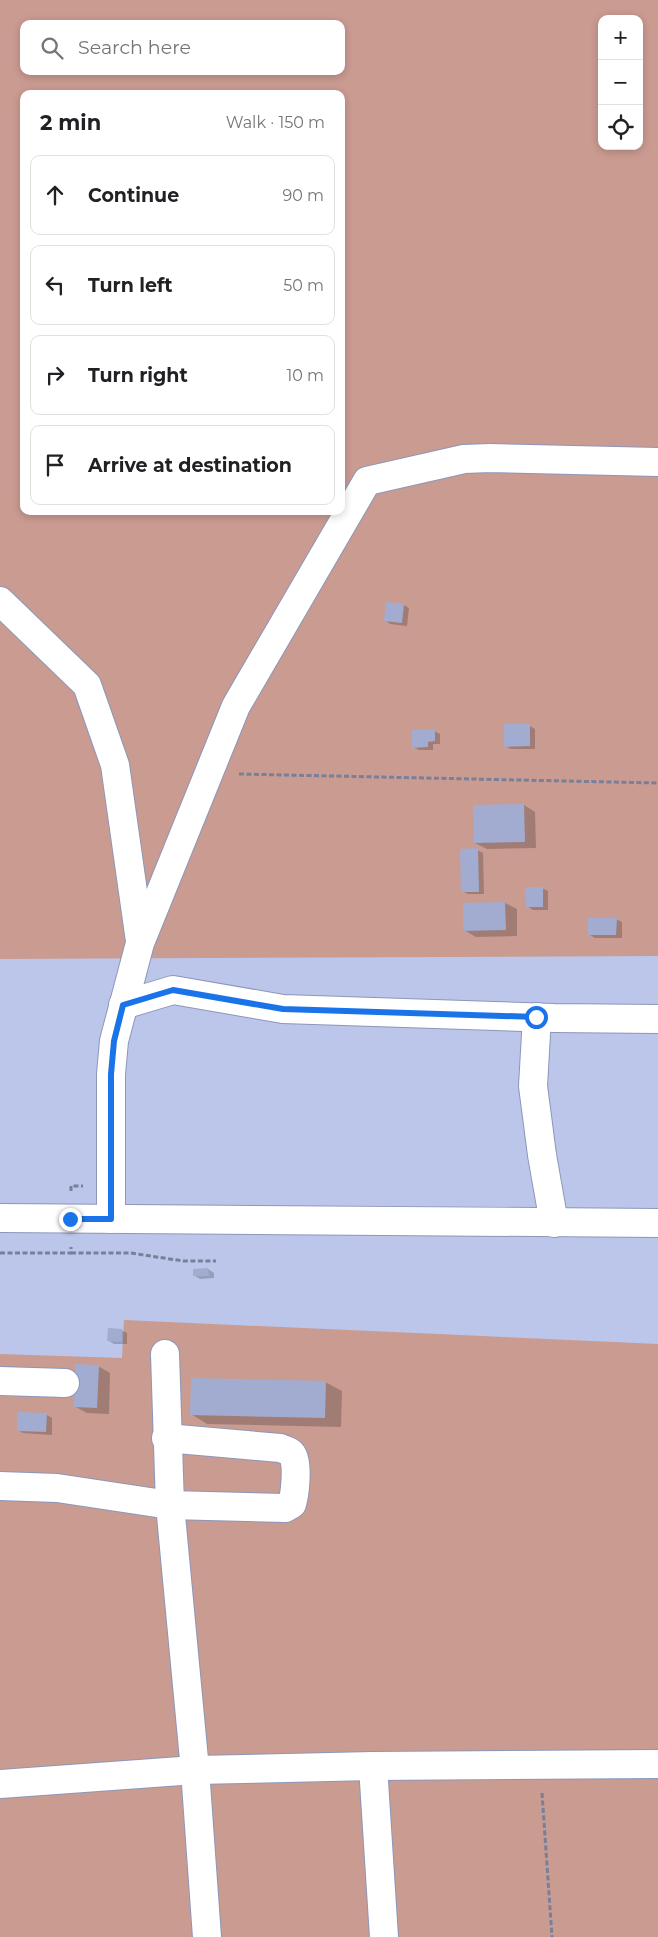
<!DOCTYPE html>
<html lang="en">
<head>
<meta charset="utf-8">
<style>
	body { margin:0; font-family:Montserrat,sans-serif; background:#f6f6f6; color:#202124 }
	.controls { position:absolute; right:15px; top:15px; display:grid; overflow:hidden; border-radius:10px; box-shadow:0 2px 8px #0003 }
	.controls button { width:45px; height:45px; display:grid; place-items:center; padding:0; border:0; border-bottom:1px solid #e0e0e0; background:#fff; color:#202124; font:25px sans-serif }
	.stop { position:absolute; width:15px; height:15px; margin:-11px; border:4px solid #1a73e8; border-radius:50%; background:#fff }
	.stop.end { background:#1a73e8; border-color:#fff; box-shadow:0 1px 5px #0008 }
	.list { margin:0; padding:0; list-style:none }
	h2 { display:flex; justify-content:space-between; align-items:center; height:65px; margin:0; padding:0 20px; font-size:21px }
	h2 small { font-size:16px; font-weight:400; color:#757577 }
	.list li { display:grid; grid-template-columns:32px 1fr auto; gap:15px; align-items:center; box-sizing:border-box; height:80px; margin:0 10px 10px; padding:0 10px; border:1px solid #e0e0e0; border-radius:10px }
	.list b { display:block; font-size:19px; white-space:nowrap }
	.list em { font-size:16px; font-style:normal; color:#757577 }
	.icon { flex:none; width:28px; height:28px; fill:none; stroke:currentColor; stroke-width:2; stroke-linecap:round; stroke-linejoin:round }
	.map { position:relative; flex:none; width:658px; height:1937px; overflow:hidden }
	.search { position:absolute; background:#fff; box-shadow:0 2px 8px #0003; left:20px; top:20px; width:325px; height:55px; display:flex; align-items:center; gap:12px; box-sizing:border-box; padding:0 18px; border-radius:10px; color:#757577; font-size:19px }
	.panel { position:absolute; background:#fff; box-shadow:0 2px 8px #0003; left:20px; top:90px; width:325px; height:425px; border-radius:10px }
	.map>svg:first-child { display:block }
	.green { fill:#ca9b91; fill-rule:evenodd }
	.shadow { fill:#0003 }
	.building { fill:#a1acd0 }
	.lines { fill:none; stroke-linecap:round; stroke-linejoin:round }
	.minor-casing { stroke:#8c97b9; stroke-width:30 }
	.major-casing { stroke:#8c97b9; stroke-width:30 }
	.path { stroke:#787f9a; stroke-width:3; stroke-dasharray:5 2.5; stroke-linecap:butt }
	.minor { stroke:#fff; stroke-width:28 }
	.major { stroke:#fff; stroke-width:28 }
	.route { stroke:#1a73e8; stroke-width:6 }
</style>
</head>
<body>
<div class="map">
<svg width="658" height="1937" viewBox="0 0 658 1937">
	<rect width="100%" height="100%" fill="#bbc6ea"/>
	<g class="green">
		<path d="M0,0H658V956L0,959ZM602,19H639V146H602ZM24,24H341V71H24ZM24,94H341V511H24Z"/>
		<path d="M124,1320L658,1344V1937H0V1354L122,1358Z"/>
	</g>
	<g class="shadow">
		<path d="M404,605L409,608L407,626L390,624L385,620Z"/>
		<path d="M530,726L535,729V749H511L505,746Z"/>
		<path d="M434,731L440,734V744H433V750H419L413,747Z"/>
		<path d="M524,805L535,812L536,848L487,849L475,843Z"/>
		<path d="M477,850L483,853L484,894H468L462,891Z"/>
		<path d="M542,888L548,891V910H533L527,906Z"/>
		<path d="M505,903L517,909V936L476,937L464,930V904Z"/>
		<path d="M616,919L622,922V938H595L590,935Z"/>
		<path d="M208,1269L214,1273V1278L200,1279L195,1276Z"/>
		<path d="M121,1330L127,1333V1344H114L109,1341Z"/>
		<path d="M98,1366L110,1373L109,1414L87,1413L76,1407Z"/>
		<path d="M325,1382L342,1391L341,1427L207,1424L191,1414Z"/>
		<path d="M47,1415L52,1418V1435L23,1433L18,1430Z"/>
	</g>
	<g class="building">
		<path d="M386,602L404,604L402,623L384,621Z"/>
		<path d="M504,724H530V746L504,747Z"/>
		<path d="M412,730H435V741L428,742V747L412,748Z"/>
		<path d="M524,804L525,842L474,843L473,805Z"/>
		<path d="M478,848L479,892H461L460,849Z"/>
		<path d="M525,887H543V907H526Z"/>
		<path d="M505,902L506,930L463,931V903Z"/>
		<path d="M588,918H617L616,935H588Z"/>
		<path d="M208,1268L209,1276H193V1269Z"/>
		<path d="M108,1328L122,1329V1342L107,1341Z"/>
		<path d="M75,1364L99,1365L97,1408L74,1407Z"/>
		<path d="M191,1378L326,1381L325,1418L190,1415Z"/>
		<path d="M17,1412L47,1413L46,1432L17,1431Z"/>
	</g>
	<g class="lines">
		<defs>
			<g id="minor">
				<path d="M0,601L87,685L115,765L140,941"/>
				<path d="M123,1005L173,990L283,1009L554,1018L658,1019"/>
				<path d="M537,1017L533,1086L542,1155L554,1223"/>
				<path d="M111,1219V1074L114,1041L140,943L236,706L367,481L464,459L490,458L658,462"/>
				<path d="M165,1354L170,1505L195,1770L207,1937"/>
				<path d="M0,1381L65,1383"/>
				<path d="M0,1486L57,1488L170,1505L285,1508L292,1504C295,1494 298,1466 293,1456C291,1451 285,1450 280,1448L166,1438"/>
				<path d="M373,1766L384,1937"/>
				<path d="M0,1784L195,1770L373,1766L658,1764"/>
			</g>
			<path id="major" d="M0,1218L658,1223"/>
		</defs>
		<use href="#minor" class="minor-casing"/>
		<use href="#major" class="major-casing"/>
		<g class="path">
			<path d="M239,774L658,783"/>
			<path d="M71,1191V1186H83"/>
			<path d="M0,1253H71V1247"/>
			<path d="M71,1253H131L183,1261H216"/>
			<path d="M542,1793L552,1937"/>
		</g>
		<use href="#minor" class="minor"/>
		<use href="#major" class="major"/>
	</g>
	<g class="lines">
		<path class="route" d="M70,1219H111V1074L114,1041L123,1005L173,990L283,1009L536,1017"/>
	</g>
</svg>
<div class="controls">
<button>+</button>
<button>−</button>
<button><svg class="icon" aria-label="locate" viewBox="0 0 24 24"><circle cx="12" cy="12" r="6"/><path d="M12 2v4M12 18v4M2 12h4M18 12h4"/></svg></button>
</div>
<div class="stop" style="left:536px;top:1017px"></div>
<div class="stop end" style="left:70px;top:1219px"></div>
<div class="search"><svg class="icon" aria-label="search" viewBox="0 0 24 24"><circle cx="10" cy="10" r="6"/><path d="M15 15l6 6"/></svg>Search here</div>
<section class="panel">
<h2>2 min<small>Walk · 150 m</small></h2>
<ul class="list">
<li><svg class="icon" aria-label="ahead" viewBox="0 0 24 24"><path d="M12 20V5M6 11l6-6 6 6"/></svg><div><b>Continue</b></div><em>90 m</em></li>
<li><svg class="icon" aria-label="left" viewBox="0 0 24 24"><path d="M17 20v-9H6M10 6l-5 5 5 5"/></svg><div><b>Turn left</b></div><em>50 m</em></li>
<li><svg class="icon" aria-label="right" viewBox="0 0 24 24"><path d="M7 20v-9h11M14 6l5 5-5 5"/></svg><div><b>Turn right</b></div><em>10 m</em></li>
<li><svg class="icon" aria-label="arrive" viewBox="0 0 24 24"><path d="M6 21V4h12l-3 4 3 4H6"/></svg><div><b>Arrive at destination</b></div></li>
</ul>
</section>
</div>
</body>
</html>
